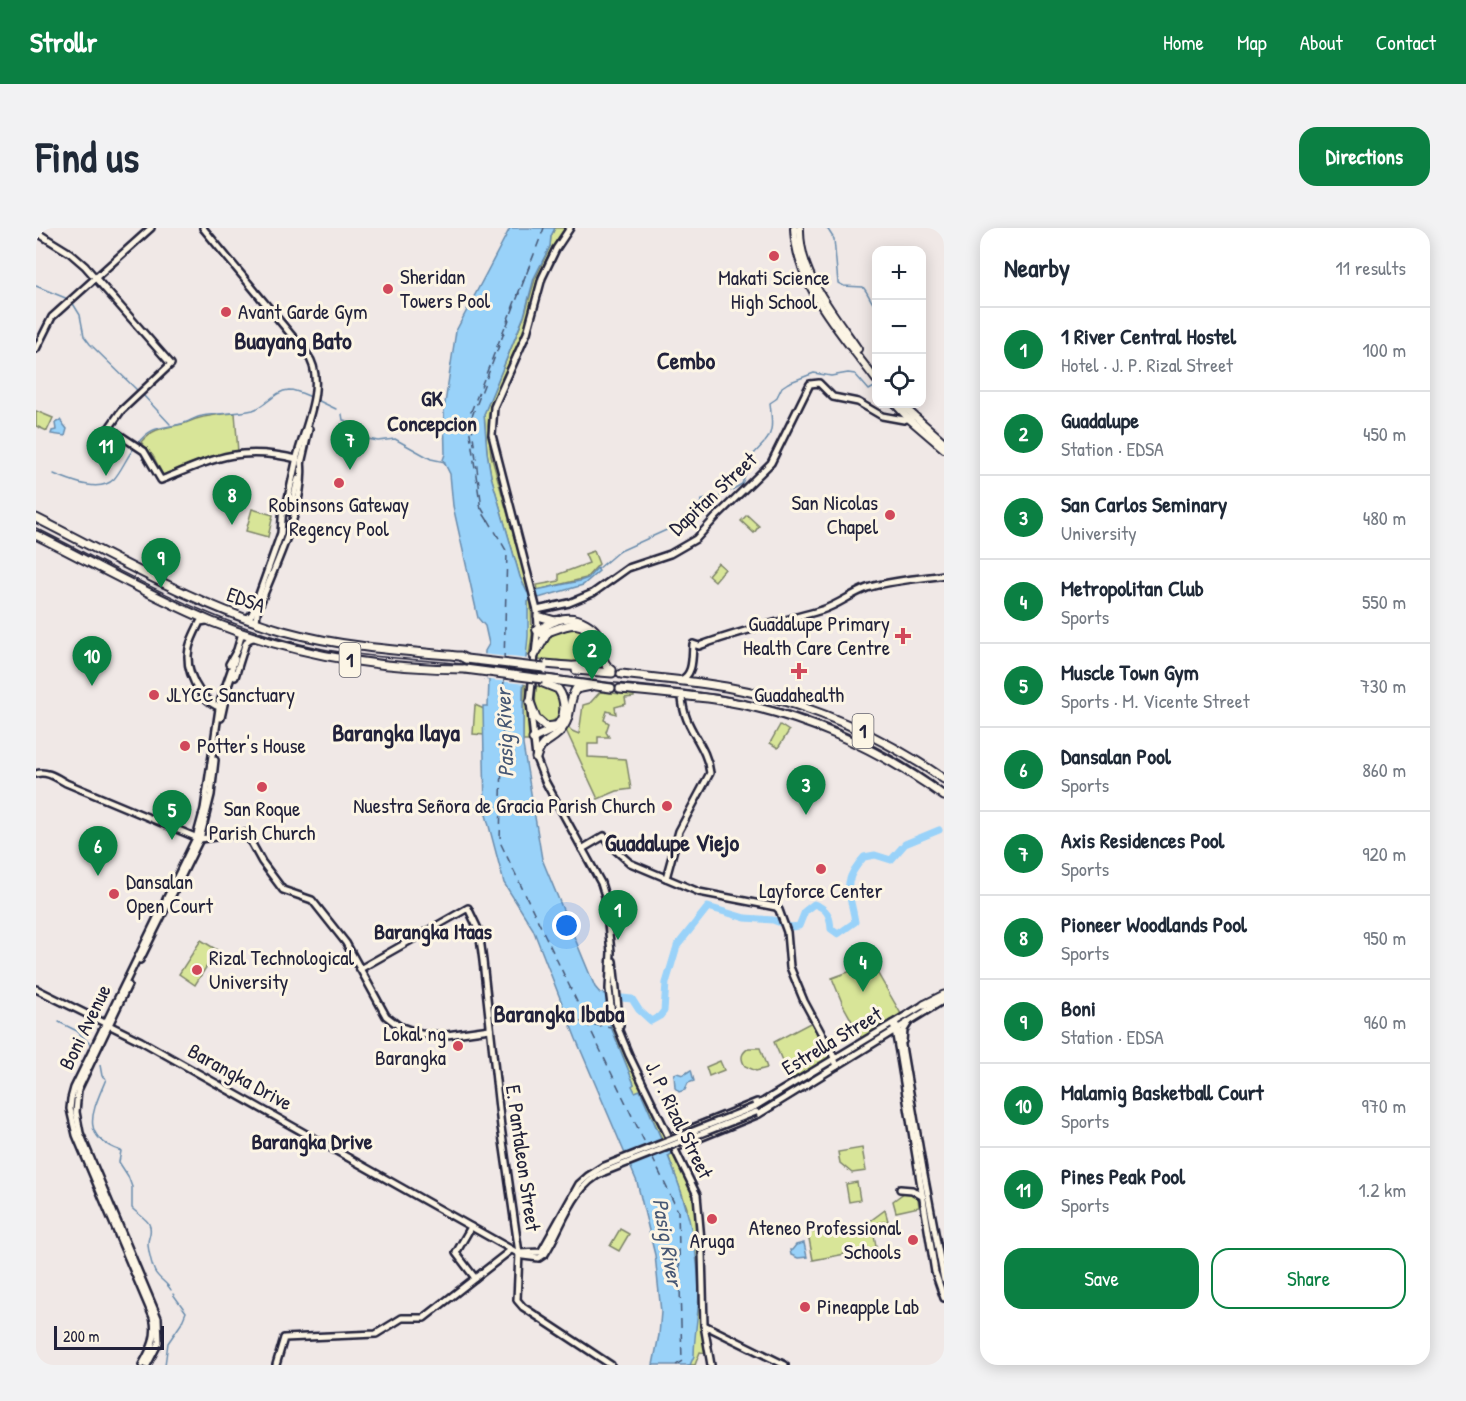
<!DOCTYPE html>
<html lang="en">
<head>
<meta charset="utf-8">
<style>
	body { margin:0; font-family:"Patrick Hand",sans-serif; background:#f2f2f3; color:#1f2937 }
	.controls { position:absolute; right:18px; top:18px; display:grid; overflow:hidden; border-radius:12px; box-shadow:0 3px 15px #0003 }
	.controls button { width:54px; height:54px; display:grid; place-items:center; padding:0; border:0; border-bottom:2px solid #e0e1e3; background:#fff; color:#1f2937; font:30px sans-serif }
	.scale { position:absolute; left:18px; bottom:15px; width:110px; box-sizing:border-box; padding-left:6px; border:3px solid #22223b; border-top:0; font-size:16px; line-height:21px; white-space:nowrap; color:#22223b; -webkit-text-stroke:4px #fcf5e5; paint-order:stroke }
	.you { position:absolute; left:531px; top:698px; width:21px; height:21px; margin:-15px; border:4px solid #fff; border-radius:50%; background:#1a73e8; box-shadow:0 0 0 9px #1a73e833 }
	.badge { display:grid; place-items:center; width:39px; height:39px; border-radius:50%; background:#0b8043; color:#fff; font-size:20px; font-weight:700 }
	.pin { position:absolute; translate:-50% -50px; filter:drop-shadow(0 2px 3px #0008) }
	.pin::after { content:''; position:absolute; top:32px; width:21px; height:18px; background:inherit; clip-path:polygon(0 0,100% 0,50% 100%) }
	.list { margin:0; padding:0; list-style:none }
	h2 { display:flex; justify-content:space-between; align-items:center; height:78px; margin:0; padding:0 24px; font-size:26px }
	h2 small { font-size:20px; font-weight:400; color:#747a83 }
	.list li { display:grid; grid-template-columns:39px 1fr auto; gap:18px; align-items:center; box-sizing:border-box; height:84px; padding:0 24px; border-top:2px solid #e0e1e3 }
	.list b { display:block; font-size:22px; white-space:nowrap }
	.list p { margin:0; font-size:20px; white-space:nowrap; color:#747a83 }
	.list em { font-size:20px; font-style:normal; color:#747a83 }
	.actions { display:flex; gap:12px; padding:18px 24px }
	.actions a { flex:1; padding:14px 0; border:2px solid #0b8043; border-radius:18px; text-align:center; font-size:21px; color:#0b8043 }
	.actions .main { background:#0b8043; color:#fff }
	.icon { flex:none; width:33px; height:33px; fill:none; stroke:currentColor; stroke-width:2; stroke-linecap:round; stroke-linejoin:round }
	.map { position:relative; flex:none; width:908px; height:1137px; overflow:hidden; border-radius:18px }
	header { display:flex; align-items:center; gap:36px; box-sizing:border-box; height:84px; padding:0 30px; background:#0b8043; color:#fff }
	header strong { font-size:28px }
	nav { display:flex; gap:33px; margin-inline-start:auto; font-size:21px }
	.intro { display:flex; align-items:center; justify-content:space-between; box-sizing:border-box; height:144px; padding:0 36px }
	h1 { margin:0; font-size:42px }
	.button { padding:15px 27px; border-radius:18px; background:#0b8043; color:#fff; font-size:21px; font-weight:700 }
	main { display:flex; gap:36px; padding:0 36px }
	aside { flex:1; background:#fff; border-radius:18px; box-shadow:0 3px 15px #0003 }
	.map>svg:first-child { display:block }
	.green { fill:#d8e598; stroke:#7d846a; stroke-width:1.5 }
	.water { fill:#99d2f9; stroke:#698cad; stroke-width:1.5 }
	.pier { fill:#f0e8e6 }
	.lines { fill:none; stroke-linecap:round; stroke-linejoin:round }
	.stream { stroke:#698cad; stroke-width:1.5 }
	.river { stroke:#99d2f9; stroke-width:7 }
	.ferry { stroke:#465774; stroke-width:1.5; stroke-dasharray:8 6; stroke-linecap:butt }
	.secondary-tunnel { stroke:#c7c0c4; stroke-width:5; stroke-dasharray:5 2.5; stroke-linecap:butt }
	.secondary-casing { stroke:#22223b; stroke-width:10 }
	.primary-casing { stroke:#22223b; stroke-width:10 }
	.highway-casing { stroke:#22223b; stroke-width:11 }
	.secondary { stroke:#fcf5e5; stroke-width:5 }
	.primary { stroke:#fcf5e5; stroke-width:6 }
	.highway { stroke:#fcf5e5; stroke-width:7 }
	.tram { stroke:#22223b; stroke-width:1.5 }
	.secondary-bridge-casing { stroke:#22223b; stroke-width:10; stroke-linecap:butt }
	.highway-bridge-casing { stroke:#22223b; stroke-width:11; stroke-linecap:butt }
	.secondary-bridge { stroke:#fcf5e5; stroke-width:5 }
	.highway-bridge { stroke:#fcf5e5; stroke-width:7 }
	.poi-dot { fill:#d1495b; stroke:#fcf5e5; stroke-width:2 }
	.labels { text-anchor:middle; stroke-width:6; stroke-linejoin:round; paint-order:stroke }
	.shield { fill:#fcf5e5; stroke:#63616e; stroke-width:1.5 }
	.shield-label { font-size:20px; font-weight:bold; fill:#22223b }
	.poi-label { font-size:21px; fill:#22223b; stroke:#fcf5e5; text-anchor:start }
	.street-label { font-size:21px; fill:#22223b; stroke:#fcf5e5 }
	.neighbourhood-label { font-size:22px; font-weight:bold; fill:#22223b; stroke:#fcf5e5 }
	.water-label { font-size:22px; font-style:italic; fill:#465774; stroke:#fcf5e5 }
	.quarter-label { font-size:24px; font-weight:bold; fill:#22223b; stroke:#fcf5e5 }
</style>
</head>
<body>
<header>
<strong>Strollr</strong>
<nav><a>Home</a><a>Map</a><a>About</a><a>Contact</a></nav>
</header>
<div class="intro"><h1>Find us</h1><a class="button">Directions</a></div>
<main>
<div class="map">
<svg width="908" height="1137" viewBox="0 0 908 1137">
	<rect width="100%" height="100%" fill="#f0e8e6"/>
	<filter id="ink" filterUnits="userSpaceOnUse"><feTurbulence type="fractalNoise" baseFrequency=".0167" numOctaves="2"/><feDisplacementMap in="SourceGraphic" scale="12" xChannelSelector="R" yChannelSelector="G"/><feConvolveMatrix kernelMatrix="1 2 1 2 8 2 1 2 1" color-interpolation-filters="sRGB"/></filter>
	<g filter="url(#ink)">
		<g class="green">
			<path d="M519,0H529L516,19L502,49L491,95L461,161L453,185L452,198L455,227L494,365L490,363L484,349L455,248L451,224L448,186L488,89L499,51L514,18L515,8Z"/>
			<path d="M0,183L17,190L11,203L0,198Z"/>
			<path d="M199,185L202,224L172,229L127,247L117,228L105,214C118,199 129,200 147,196C152,195 156,192 160,191C173,187 186,186 199,185Z"/>
			<path d="M216,281L237,287L232,309L210,303Z"/>
			<path d="M711,287L723,298L718,305L705,293Z"/>
			<path d="M558,323L563,336L550,350L502,362L501,357L523,353V346L553,335L549,326Z"/>
			<path d="M682,335L689,341L679,353L672,347Z"/>
			<path d="M494,371H495L496,407L493,428H490L492,373Z"/>
			<path d="M543,399C558,409 558,413 555,429L545,434L502,432C505,405 520,400 543,399Z"/>
			<path d="M488,456L490,457L493,513H487Z"/>
			<path d="M500,458C505,459 511,459 515,461C530,468 527,492 511,496C497,489 499,473 500,458Z"/>
			<path d="M564,464L598,467V469L589,470L590,476L579,479L580,486L571,483L568,492L573,495L570,504L573,509H562V516H552V529L590,531L595,561L581,563L562,571L529,500L532,499L536,503L543,506L547,477L554,475Z"/>
			<path d="M439,477L448,481V507L437,506Z"/>
			<path d="M744,497L753,503L742,520L734,515Z"/>
			<path d="M165,712L181,722L159,757L143,746Z"/>
			<path d="M834,736L838,739L865,786L826,811L807,777L796,750Z"/>
			<path d="M572,777L574,787L651,950L658,969L664,1035V1096L670,1125L664,1124L659,1137H654L658,1123L651,980L632,927L636,925L635,923L632,924L604,863L599,864L595,857L598,856L569,784V780Z"/>
			<path d="M776,794L796,829L755,853L738,814Z"/>
			<path d="M713,820H724L731,840L720,843L709,838C704,830 705,825 713,820Z"/>
			<path d="M684,833L688,842L673,848L670,839Z"/>
			<path d="M826,920L830,943L816,945L804,935L802,924Z"/>
			<path d="M821,954L824,972L813,974L810,956Z"/>
			<path d="M876,959L881,962L883,979L860,984L857,973Z"/>
			<path d="M849,982L852,993L841,995L843,1005L838,1007L841,1024L830,1027L825,1023L777,1032L772,1005L830,996Z"/>
			<path d="M584,1001L593,1006L583,1023L574,1018Z"/>
		</g>
		<g class="water">
			<path d="M474,0H519L515,8L514,18L498,50L488,88L448,186L451,224L455,248L484,349L491,364L544,353L552,350L561,340L563,343L547,357L492,373V408L487,462V517L506,631L559,759L564,765L570,766L572,777L569,780V784L598,856L596,858L599,864L604,862L631,924L635,923L637,925L632,928C650,972 662,1016 663,1063C663,1085 658,1107 658,1128L654,1137H617L623,1107L625,1084L619,1027L601,954L540,811L497,701L468,655L449,583L447,478H452L453,452L448,451L449,423L453,416L449,398L442,390L417,278L414,246L407,232L409,226L408,182L420,103Z"/>
			<path d="M24,192L31,201L29,208L15,206L16,203L20,202L19,195Z"/>
			<path d="M655,842L658,853L652,855L649,862L643,864L639,860L638,846L641,845L647,847Z"/>
			<path d="M768,1015L771,1029L762,1030L755,1027L754,1022H756L760,1017Z"/>
		</g>
		<path class="pier" d="M446,426L493,431L491,456L445,451Z"/>
		<g class="lines">
			<g class="stream">
				<path d="M791,0L798,11L802,55L808,58L827,59C833,66 834,73 840,79"/>
				<path d="M0,58L32,71"/>
				<path d="M36,74L44,87L48,108L54,116L102,163"/>
				<path d="M107,167L134,196"/>
				<path d="M279,171L300,181"/>
				<path d="M306,186L307,192L311,193L322,209L342,213L359,211L395,231L409,234"/>
				<path d="M729,214C739,203 735,188 734,175L740,171L746,159L752,155L778,145L795,148L812,145L819,146L833,162L840,158"/>
				<path d="M101,216C116,197 124,201 145,196C153,194 159,189 166,188C183,185 201,186 217,182C231,178 238,163 253,162C260,162 268,166 275,169"/>
				<path d="M18,246C34,252 63,266 78,251C86,242 91,228 99,219"/>
				<path d="M692,264L706,256L715,229L728,215"/>
				<path d="M562,341L582,324L657,290L666,272L683,269L691,264"/>
				<path d="M23,794L41,803L55,817"/>
				<path d="M64,837L66,848L70,851C57,883 42,908 85,923L83,934L92,948L96,959V980C101,986 110,990 113,996C117,1004 112,1008 112,1015C112,1022 116,1038 119,1044C122,1050 131,1055 135,1062"/>
				<path d="M129,1137L132,1115L145,1096L150,1084L137,1066"/>
			</g>
			<path class="river" d="M576,769L596,771L603,782L615,793L624,788L628,783L630,755L641,718L672,679L709,690L737,692L755,699L763,698L769,683L778,676C792,681 794,688 795,701L802,706L819,694C814,662 804,656 828,629L839,627L855,632L869,616L903,602"/>
			<g class="ferry">
				<path d="M452,293L445,282L432,191L494,36"/>
				<path d="M468,434L471,324L446,281L435,191L508,0"/>
				<path d="M468,448L464,614L611,919"/>
				<path d="M530,791L575,800"/>
				<path d="M616,929L642,983L646,1133L640,1137"/>
			</g>
			<path class="secondary-tunnel" d="M245,318L254,284"/>
			<defs>
				<g id="secondary">
					<path d="M167,0L271,126C292,154 268,201 261,229C257,247 253,265 249,284"/>
					<path d="M534,0L520,21L506,50L491,105L458,179L456,207L501,382L502,398L494,474L500,530L509,553L565,655L569,668L575,724L573,761L576,786L593,827L661,967L666,1024L668,1097L675,1137"/>
					<path d="M0,4L34,25L49,38L135,136L85,183L73,200L108,223L125,252C177,231 203,217 261,231"/>
					<path d="M0,121L16,89L115,0"/>
					<path d="M265,236L273,201"/>
					<path d="M254,284L262,251"/>
					<path d="M501,382L533,375L557,365L592,340L634,326L660,311L680,289L735,235L774,156L783,155L797,169L822,174L846,188L868,192L876,189"/>
					<path d="M211,391L216,386L245,305L247,278"/>
					<path d="M170,393L164,394C160,402 155,411 153,420C148,442 163,471 183,479"/>
					<path d="M220,394L221,384C236,343 271,277 265,233"/>
					<path d="M193,436L201,422L206,405"/>
					<path d="M199,449L209,417L212,412L219,409"/>
					<path d="M644,452C658,448 656,428 657,416L663,418C702,403 745,394 786,382C802,377 815,366 831,360C855,352 883,351 908,347"/>
					<path d="M185,490L192,458L197,444"/>
					<path d="M0,546C10,542 21,550 30,555L164,611L210,605L226,634L247,662L276,672L310,715L350,788L363,798L385,806L411,807L454,801"/>
					<path d="M546,621L568,608L575,618L594,635L663,664L740,679L743,682L751,704L754,739L768,773L796,825L801,838"/>
					<path d="M630,650L643,603L674,545C670,514 647,501 646,468"/>
					<path d="M104,732L164,611L175,567L179,532"/>
					<path d="M577,733L584,798"/>
					<path d="M324,741L432,680L443,703L447,733L465,899L483,1025L481,1072L487,1079L575,1137"/>
					<path d="M92,757L42,862L40,884L44,905L122,1090L123,1114L111,1137"/>
					<path d="M0,761L105,813L487,1028L503,1030L509,1026C527,998 536,958 568,944"/>
					<path d="M859,795L864,804L867,824L887,941L908,1052"/>
					<path d="M856,796L859,802L863,824L899,1044L908,1070"/>
					<path d="M867,813L868,802L873,794"/>
					<path d="M718,879L889,776"/>
					<path d="M634,909L721,874"/>
					<path d="M639,920L723,886L908,772"/>
					<path d="M864,961L876,962L886,968"/>
					<path d="M435,999L420,1025L439,1050"/>
					<path d="M483,1025L505,1024L543,956L552,948L566,939"/>
					<path d="M668,1097L749,1137"/>
					<path d="M106,1137C115,1121 122,1108 117,1089L40,907L34,881L35,871L38,860L160,610L168,581L184,474L199,431"/>
					<path d="M240,1137L248,1110L340,1106L366,1090H388L475,1022"/>
				</g>
				<g id="primary">
					<path d="M758,0C760,59 807,107 840,152"/>
					<path d="M764,0C763,47 797,84 822,121"/>
					<path d="M859,176L873,191L908,221"/>
					<path d="M865,176L908,214"/>
				</g>
				<g id="highway">
					<path d="M0,290C80,330 163,379 248,403C306,419 365,423 424,428L430,431"/>
					<path d="M0,307C58,336 116,369 176,394C256,426 343,441 429,441"/>
					<path d="M502,388L519,393"/>
					<path d="M501,402L506,406C526,400 545,385 559,412V427C548,444 528,437 510,436"/>
					<path d="M501,402C509,399 515,394 522,392C541,386 563,398 566,418C568,429 565,435 576,442"/>
					<path d="M498,428L512,404"/>
					<path d="M540,442L576,445"/>
					<path d="M585,446C620,450 656,453 690,459C768,473 843,506 908,551"/>
					<path d="M510,451L575,460"/>
					<path d="M584,461C615,464 648,467 679,471C762,484 841,519 908,568"/>
					<path d="M494,474L500,490L510,499L518,498"/>
					<path d="M497,511C504,506 512,505 518,500C531,491 530,472 522,461L507,455"/>
					<path d="M500,530C507,508 518,515 528,498C536,487 532,473 540,461L555,458"/>
					<path d="M888,777L908,767"/>
				</g>
			</defs>
			<use href="#secondary" class="secondary-casing"/>
			<use href="#primary" class="primary-casing"/>
			<use href="#highway" class="highway-casing"/>
			<use href="#secondary" class="secondary"/>
			<use href="#primary" class="primary"/>
			<use href="#highway" class="highway"/>
			<path class="tram" d="M0,300C92,346 185,402 287,421C326,429 367,430 407,434C464,440 521,448 579,455C627,460 675,464 722,475C788,490 854,521 908,562"/>
			<defs>
				<g id="secondary-bridge">
					<path d="M566,939L718,879"/>
					<path d="M568,944L720,884"/>
				</g>
				<g id="highway-bridge">
					<path d="M430,431L508,440"/>
					<path d="M429,441L507,451"/>
				</g>
			</defs>
			<use href="#secondary-bridge" class="secondary-bridge-casing"/>
			<use href="#highway-bridge" class="highway-bridge-casing"/>
			<use href="#secondary-bridge" class="secondary-bridge"/>
			<use href="#highway-bridge" class="highway-bridge"/>
		</g>
	</g>
	<g class="poi-dot">
		<circle cx="738" cy="28" r="6"/>
		<circle cx="352" cy="61" r="6"/>
		<circle cx="190" cy="84" r="6"/>
		<circle cx="303" cy="255" r="6"/>
		<circle cx="854" cy="287" r="6"/>
		<path d="M864 399h6v6h6v6h-6v6h-6v-6h-6v-6h6z"/>
		<path d="M760 434h6v6h6v6h-6v6h-6v-6h-6v-6h6z"/>
		<circle cx="118" cy="467" r="6"/>
		<circle cx="149" cy="518" r="6"/>
		<circle cx="226" cy="559" r="6"/>
		<circle cx="631" cy="578" r="6"/>
		<circle cx="785" cy="641" r="6"/>
		<circle cx="78" cy="666" r="6"/>
		<circle cx="161" cy="742" r="6"/>
		<circle cx="422" cy="818" r="6"/>
		<circle cx="676" cy="991" r="6"/>
		<circle cx="877" cy="1012" r="6"/>
		<circle cx="769" cy="1079" r="6"/>
	</g>
	<g class="labels">
		<g class="shield">
			<rect x="303.5" y="415" width="21" height="34" rx="4.5"/>
			<rect x="816.5" y="486" width="21" height="34" rx="4.5"/>
		</g>
		<g class="shield-label">
			<text x="314" y="439">1</text>
			<text x="827" y="510">1</text>
		</g>
		<g class="poi-label">
			<text x="364" y="56">Sheridan<tspan x="364" dy="24">Towers Pool</tspan></text>
			<text x="738" y="57" text-anchor="middle">Makati Science<tspan x="738" dy="24">High School</tspan></text>
			<text x="202" y="91">Avant Garde Gym</text>
			<text x="842" y="282" text-anchor="end">San Nicolas<tspan x="842" dy="24">Chapel</tspan></text>
			<text x="303" y="284" text-anchor="middle">Robinsons Gateway<tspan x="303" dy="24">Regency Pool</tspan></text>
			<text x="854" y="403" text-anchor="end">Guadalupe Primary<tspan x="854" dy="24">Health Care Centre</tspan></text>
			<text x="130" y="474">JLYCC Sanctuary</text>
			<text x="763" y="474" text-anchor="middle">Guadahealth</text>
			<text x="161" y="525">Potter's House</text>
			<text x="619" y="585" text-anchor="end">Nuestra Señora de Gracia Parish Church</text>
			<text x="226" y="588" text-anchor="middle">San Roque<tspan x="226" dy="24">Parish Church</tspan></text>
			<text x="90" y="661">Dansalan<tspan x="90" dy="24">Open Court</tspan></text>
			<text x="785" y="670" text-anchor="middle">Layforce Center</text>
			<text x="173" y="737">Rizal Technological<tspan x="173" dy="24">University</tspan></text>
			<text x="410" y="813" text-anchor="end">Lokal ng<tspan x="410" dy="24">Barangka</tspan></text>
			<text x="865" y="1007" text-anchor="end">Ateneo Professional<tspan x="865" dy="24">Schools</tspan></text>
			<text x="676" y="1020" text-anchor="middle">Aruga</text>
			<text x="781" y="1086">Pineapple Lab</text>
		</g>
		<g class="street-label">
			<text transform="translate(677 266) rotate(-43)" y="7">Dapitan Street</text>
			<text transform="translate(210 372) rotate(20)" y="7">EDSA</text>
			<text transform="translate(49 799) rotate(-64)" y="7">Boni Avenue</text>
			<text transform="translate(796 813) rotate(-31)" y="7">Estrella Street</text>
			<text transform="translate(204 849) rotate(29)" y="7">Barangka Drive</text>
			<text transform="translate(643 892) rotate(64)" y="7">J. P. Rizal Street</text>
			<text transform="translate(487 930) rotate(82)" y="7">E. Pantaleon Street</text>
		</g>
		<g class="neighbourhood-label">
			<text x="396" y="178">GK<tspan x="396" dy="25">Concepcion</tspan></text>
			<text x="397" y="711">Barangka Itaas</text>
			<text x="276" y="921">Barangka Drive</text>
		</g>
		<g class="water-label">
			<text transform="translate(468 505) rotate(-92)" y="8">Pasig River</text>
			<text transform="translate(632 1014) rotate(80)" y="8">Pasig River</text>
		</g>
		<g class="quarter-label">
			<text x="257" y="121">Buayang Bato</text>
			<text x="650" y="141">Cembo</text>
			<text x="360" y="513">Barangka Ilaya</text>
			<text x="636" y="623">Guadalupe Viejo</text>
			<text x="523" y="794">Barangka Ibaba</text>
		</g>
	</g>
</svg>
<div class="controls">
<button>+</button>
<button>−</button>
<button><svg class="icon" aria-label="locate" viewBox="0 0 24 24"><circle cx="12" cy="12" r="6"/><path d="M12 2v4M12 18v4M2 12h4M18 12h4"/></svg></button>
</div>
<div class="scale">200 m</div>
<div class="you"></div>
<div class="pin badge" style="left:582px;top:712px">1</div>
<div class="pin badge" style="left:556px;top:452px">2</div>
<div class="pin badge" style="left:770px;top:587px">3</div>
<div class="pin badge" style="left:827px;top:764px">4</div>
<div class="pin badge" style="left:136px;top:612px">5</div>
<div class="pin badge" style="left:62px;top:648px">6</div>
<div class="pin badge" style="left:314px;top:242px">7</div>
<div class="pin badge" style="left:196px;top:297px">8</div>
<div class="pin badge" style="left:125px;top:360px">9</div>
<div class="pin badge" style="left:56px;top:458px">10</div>
<div class="pin badge" style="left:70px;top:248px">11</div>
</div>
<aside>
<h2>Nearby<small>11 results</small></h2>
<ul class="list">
<li><span class="badge">1</span><div><b>1 River Central Hostel</b><p>Hotel · J. P. Rizal Street</p></div><em>100 m</em></li>
<li><span class="badge">2</span><div><b>Guadalupe</b><p>Station · EDSA</p></div><em>450 m</em></li>
<li><span class="badge">3</span><div><b>San Carlos Seminary</b><p>University</p></div><em>480 m</em></li>
<li><span class="badge">4</span><div><b>Metropolitan Club</b><p>Sports</p></div><em>550 m</em></li>
<li><span class="badge">5</span><div><b>Muscle Town Gym</b><p>Sports · M. Vicente Street</p></div><em>730 m</em></li>
<li><span class="badge">6</span><div><b>Dansalan Pool</b><p>Sports</p></div><em>860 m</em></li>
<li><span class="badge">7</span><div><b>Axis Residences Pool</b><p>Sports</p></div><em>920 m</em></li>
<li><span class="badge">8</span><div><b>Pioneer Woodlands Pool</b><p>Sports</p></div><em>950 m</em></li>
<li><span class="badge">9</span><div><b>Boni</b><p>Station · EDSA</p></div><em>960 m</em></li>
<li><span class="badge">10</span><div><b>Malamig Basketball Court</b><p>Sports</p></div><em>970 m</em></li>
<li><span class="badge">11</span><div><b>Pines Peak Pool</b><p>Sports</p></div><em>1.2 km</em></li>
</ul>
<div class="actions"><a class="main">Save</a><a>Share</a></div>
</aside>
</main>
</body>
</html>
